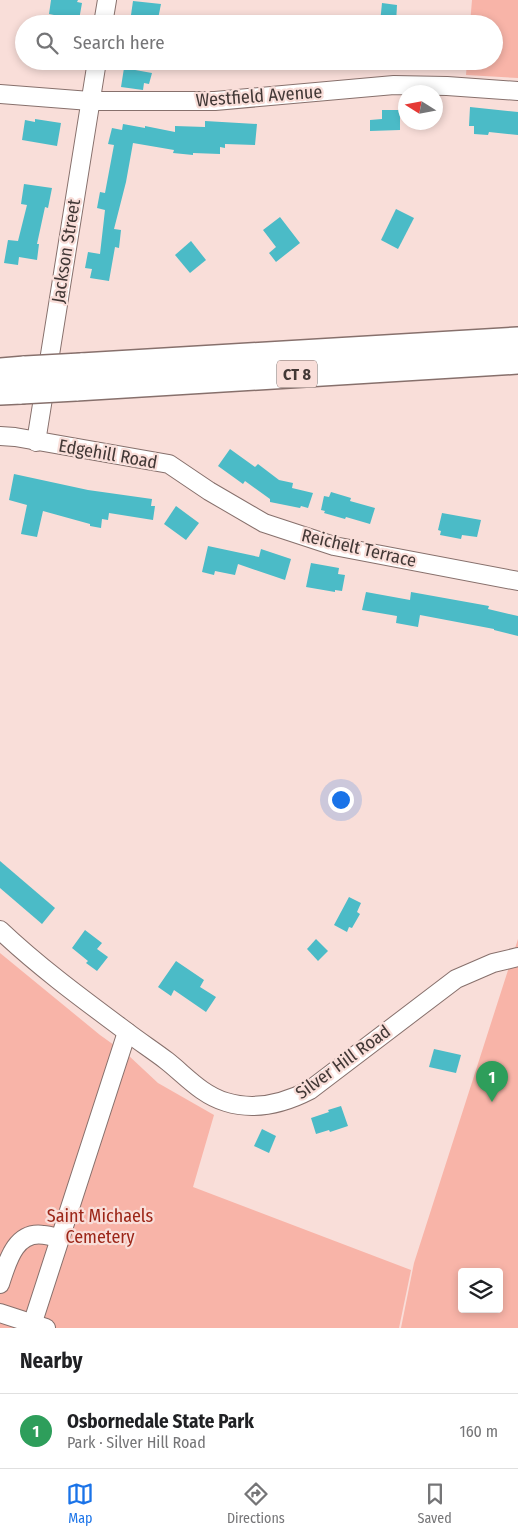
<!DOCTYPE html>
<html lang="en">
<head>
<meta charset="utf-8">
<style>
	body { margin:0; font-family:"Fira Sans Condensed",sans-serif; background:#f2f2f2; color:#202124 }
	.controls { position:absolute; right:15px; bottom:15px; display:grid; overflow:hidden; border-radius:5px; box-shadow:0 2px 8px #0003 }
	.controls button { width:45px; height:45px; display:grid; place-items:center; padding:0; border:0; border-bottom:1px solid #e0e0e0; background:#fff; color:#202124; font:25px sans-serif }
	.compass { position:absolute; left:398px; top:85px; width:45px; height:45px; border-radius:50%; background:#fff; box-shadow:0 2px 8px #0003; rotate:281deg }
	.you { position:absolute; left:340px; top:799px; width:18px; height:18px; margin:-12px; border:4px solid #fff; border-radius:50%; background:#1a73e8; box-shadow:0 0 0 8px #1a73e833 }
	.badge { display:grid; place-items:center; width:32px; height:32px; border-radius:50%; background:#1a73e8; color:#fff; font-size:16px; font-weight:700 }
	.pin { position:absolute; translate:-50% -41px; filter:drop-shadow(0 1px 2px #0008) }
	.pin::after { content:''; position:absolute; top:26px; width:18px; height:15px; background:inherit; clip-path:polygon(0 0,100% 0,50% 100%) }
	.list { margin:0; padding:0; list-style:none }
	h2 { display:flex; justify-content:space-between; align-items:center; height:65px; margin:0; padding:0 20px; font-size:21px }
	h2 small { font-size:16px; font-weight:400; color:#757577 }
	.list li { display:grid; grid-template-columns:32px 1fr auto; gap:15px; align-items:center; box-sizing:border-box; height:75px; padding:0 20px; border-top:1px solid #e0e0e0 }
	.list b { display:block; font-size:19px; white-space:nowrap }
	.list p { margin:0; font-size:16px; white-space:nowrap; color:#757577 }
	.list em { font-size:16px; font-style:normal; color:#757577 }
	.icon { flex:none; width:28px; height:28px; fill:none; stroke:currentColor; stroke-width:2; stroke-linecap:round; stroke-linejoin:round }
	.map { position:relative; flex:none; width:518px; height:1328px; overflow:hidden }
	.search { position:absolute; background:#fff; box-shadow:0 2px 8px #0003; left:15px; right:15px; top:15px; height:55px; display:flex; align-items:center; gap:12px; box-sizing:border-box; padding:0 18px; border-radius:28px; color:#757577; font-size:19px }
	.sheet { height:140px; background:#fff }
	nav { display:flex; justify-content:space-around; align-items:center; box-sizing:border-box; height:70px; border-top:1px solid #e0e0e0; background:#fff; font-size:14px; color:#757577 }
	nav a { display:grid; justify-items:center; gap:2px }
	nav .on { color:#1a73e8 }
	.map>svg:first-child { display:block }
	.green { fill:#f8b4a8; fill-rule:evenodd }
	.building { fill:#4bbbc7 }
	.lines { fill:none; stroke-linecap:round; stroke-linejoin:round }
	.minor-casing { stroke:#87706c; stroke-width:20 }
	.highway-casing { stroke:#87706c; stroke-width:28 }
	.minor { stroke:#fff; stroke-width:18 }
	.highway { stroke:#fff; stroke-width:25 }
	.highway-bridge-casing { stroke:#87706c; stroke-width:28; stroke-linecap:butt }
	.highway-bridge { stroke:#fff; stroke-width:25 }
	.labels { text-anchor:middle; stroke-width:4.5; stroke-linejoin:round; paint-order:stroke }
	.shield { fill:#f9ded9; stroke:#796a67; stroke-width:1 }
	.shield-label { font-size:16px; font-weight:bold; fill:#423836 }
	.street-label { font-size:18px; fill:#423836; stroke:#f9ded9 }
	.park-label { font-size:18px; fill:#9c2618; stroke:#f9ded9 }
</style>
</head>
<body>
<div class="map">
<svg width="518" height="1328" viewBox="0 0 518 1328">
	<rect width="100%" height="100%" fill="#f9ded9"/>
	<g class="green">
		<path d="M472,0H518V78L466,75L467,61H494V24H470Z"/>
		<path d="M518,939V1328H401L414,1263ZM462,1272H499V1309H462Z"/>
		<path d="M0,953L100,1035L128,1055L158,1083L214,1115L193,1187L411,1270L399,1328H0Z"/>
	</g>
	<g class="building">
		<path d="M51,0H78L77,2L82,3L79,20L49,14Z"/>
		<path d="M133,1L161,4L157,24L130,22Z"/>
		<path d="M382,3L397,5L396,24L380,23Z"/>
		<path d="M124,68L152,73L149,84L144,83L143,90L121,87Z"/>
		<path d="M470,107L518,112V135L489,132L488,135L474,134V126H469Z"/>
		<path d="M382,110H400V130L370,131V120L382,119Z"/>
		<path d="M35,119L61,123L57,146L22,140L25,120L35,122Z"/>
		<path d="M205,121L257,124L255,145L225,144V148L220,147V154L193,153V155L173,153L174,150L133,143L126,182L114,229L121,230L119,248L115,247L109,281L90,278L92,269L85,268L88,252L100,254L105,210L97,208L100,192L105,193L114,145L108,144L112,128L122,130L123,124L145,128V126L175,132V126L205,127Z"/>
		<path d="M24,184L52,188L48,208L45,207L37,244H39L37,260L19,257L18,265L4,263L8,240L18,241L27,205L21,204Z"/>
		<path d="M396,209L414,218L398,249L381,240Z"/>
		<path d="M280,217L300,243L276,262L269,253L276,247L263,230Z"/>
		<path d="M191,241L206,260L190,273L175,255Z"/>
		<path d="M230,449L255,467L258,464L279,480L293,483L292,488L313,493L308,508L301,506L300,508L270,502V499L245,481L243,484L218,466Z"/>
		<path d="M14,474L88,490L152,499L151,506H155L153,520L109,513L108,520L102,519L101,528L90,526V524L43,511L37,537L21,534L27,505L9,500Z"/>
		<path d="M331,492L351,498L350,501L375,508L370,524L346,517L345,519L324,513L325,511L321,510L324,496L329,497Z"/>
		<path d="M176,506L199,523L186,540L164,524Z"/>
		<path d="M442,513L481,520L477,537L462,535L461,539L440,535L441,531L438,530Z"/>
		<path d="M208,546L259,557L261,549L291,559L285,580L238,564L235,575L215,571L214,575L202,572Z"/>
		<path d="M311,563L339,568L338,574L345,575L342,591L335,590V592L306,587Z"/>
		<path d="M366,592L410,600L411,592L489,606L488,609L518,616V636L494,630V629L420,615L418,627L396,623L397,616L362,610Z"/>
		<path d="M0,861L55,908L42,924L0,888Z"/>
		<path d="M349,897L361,903L357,912L360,914L352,928L349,927L347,932L334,925Z"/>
		<path d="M85,930L102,943L97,949L108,957L97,971L86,963L88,961L72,948Z"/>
		<path d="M316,939L328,951L318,961L307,949Z"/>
		<path d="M176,961L204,980L200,987L216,997L206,1012L174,990L171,996L158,987Z"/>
		<path d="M434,1049L461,1055L456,1073L429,1067Z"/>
		<path d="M341,1106L348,1126L330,1132L329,1130L316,1134L311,1118L329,1112L328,1110Z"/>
		<path d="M262,1129L276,1136L269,1153L254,1146Z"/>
	</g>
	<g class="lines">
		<defs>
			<g id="minor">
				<path d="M103,24L107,0"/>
				<path d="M0,94L90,101H215L394,85L447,86L518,91"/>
				<path d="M0,436L15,437L169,464L209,491L264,523L334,546L518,581"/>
				<path d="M36,442L97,61"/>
				<path d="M0,930C39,967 84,1000 127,1032C140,1042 154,1051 167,1061C186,1076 202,1095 226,1102C255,1111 283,1104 310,1090L456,979L493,963L518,957"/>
				<path d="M0,1284C7,1263 15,1230 44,1235C50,1235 55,1238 60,1239"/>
				<path d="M0,1313L46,1328"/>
				<path d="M31,1328L127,1032"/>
			</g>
			<g id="highway">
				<path d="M81,366L518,340"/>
				<path d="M0,371L25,369"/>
				<path d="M76,388L518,361"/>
				<path d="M0,392L21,391"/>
			</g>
		</defs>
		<use href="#minor" class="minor-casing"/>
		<use href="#highway" class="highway-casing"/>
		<use href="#minor" class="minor"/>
		<use href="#highway" class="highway"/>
		<defs>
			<g id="highway-bridge">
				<path d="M25,369L81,366"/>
				<path d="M21,391L76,388"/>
			</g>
		</defs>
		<use href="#highway-bridge" class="highway-bridge-casing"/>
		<use href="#highway-bridge" class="highway-bridge"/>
	</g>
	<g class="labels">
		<rect class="shield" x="277" y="360.5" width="40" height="27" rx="4"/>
		<g class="shield-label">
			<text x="297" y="380">CT 8</text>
		</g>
		<g class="street-label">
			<text transform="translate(259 96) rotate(-4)" y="6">Westfield Avenue</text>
			<text transform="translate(66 251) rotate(-81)" y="6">Jackson Street</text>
			<text transform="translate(108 454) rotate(10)" y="6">Edgehill Road</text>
			<text transform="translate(359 548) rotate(13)" y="6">Reichelt Terrace</text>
			<text transform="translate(343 1062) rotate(-36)" y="6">Silver Hill Road</text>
		</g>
		<g class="park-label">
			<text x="100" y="1222">Saint Michaels<tspan x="100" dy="21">Cemetery</tspan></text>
		</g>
	</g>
</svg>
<div class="controls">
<button><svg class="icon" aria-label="layers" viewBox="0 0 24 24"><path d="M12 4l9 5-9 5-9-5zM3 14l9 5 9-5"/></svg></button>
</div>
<svg class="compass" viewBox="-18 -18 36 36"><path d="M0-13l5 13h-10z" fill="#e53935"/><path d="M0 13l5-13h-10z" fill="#757577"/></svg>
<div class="you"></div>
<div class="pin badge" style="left:492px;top:1102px;background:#2e9e5b">1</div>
<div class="search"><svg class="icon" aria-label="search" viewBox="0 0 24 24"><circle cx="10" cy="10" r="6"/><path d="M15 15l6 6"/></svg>Search here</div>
</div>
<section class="sheet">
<h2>Nearby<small></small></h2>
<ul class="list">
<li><span class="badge" style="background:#2e9e5b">1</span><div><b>Osbornedale State Park</b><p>Park · Silver Hill Road</p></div><em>160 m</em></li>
</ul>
</section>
<nav>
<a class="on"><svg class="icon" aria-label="map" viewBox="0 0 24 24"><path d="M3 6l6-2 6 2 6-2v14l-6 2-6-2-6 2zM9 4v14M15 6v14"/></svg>Map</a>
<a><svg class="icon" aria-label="directions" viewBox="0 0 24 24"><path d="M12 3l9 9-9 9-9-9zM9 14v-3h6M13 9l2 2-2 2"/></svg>Directions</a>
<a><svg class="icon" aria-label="saved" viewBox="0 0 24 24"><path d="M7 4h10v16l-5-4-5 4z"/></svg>Saved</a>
</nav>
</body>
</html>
